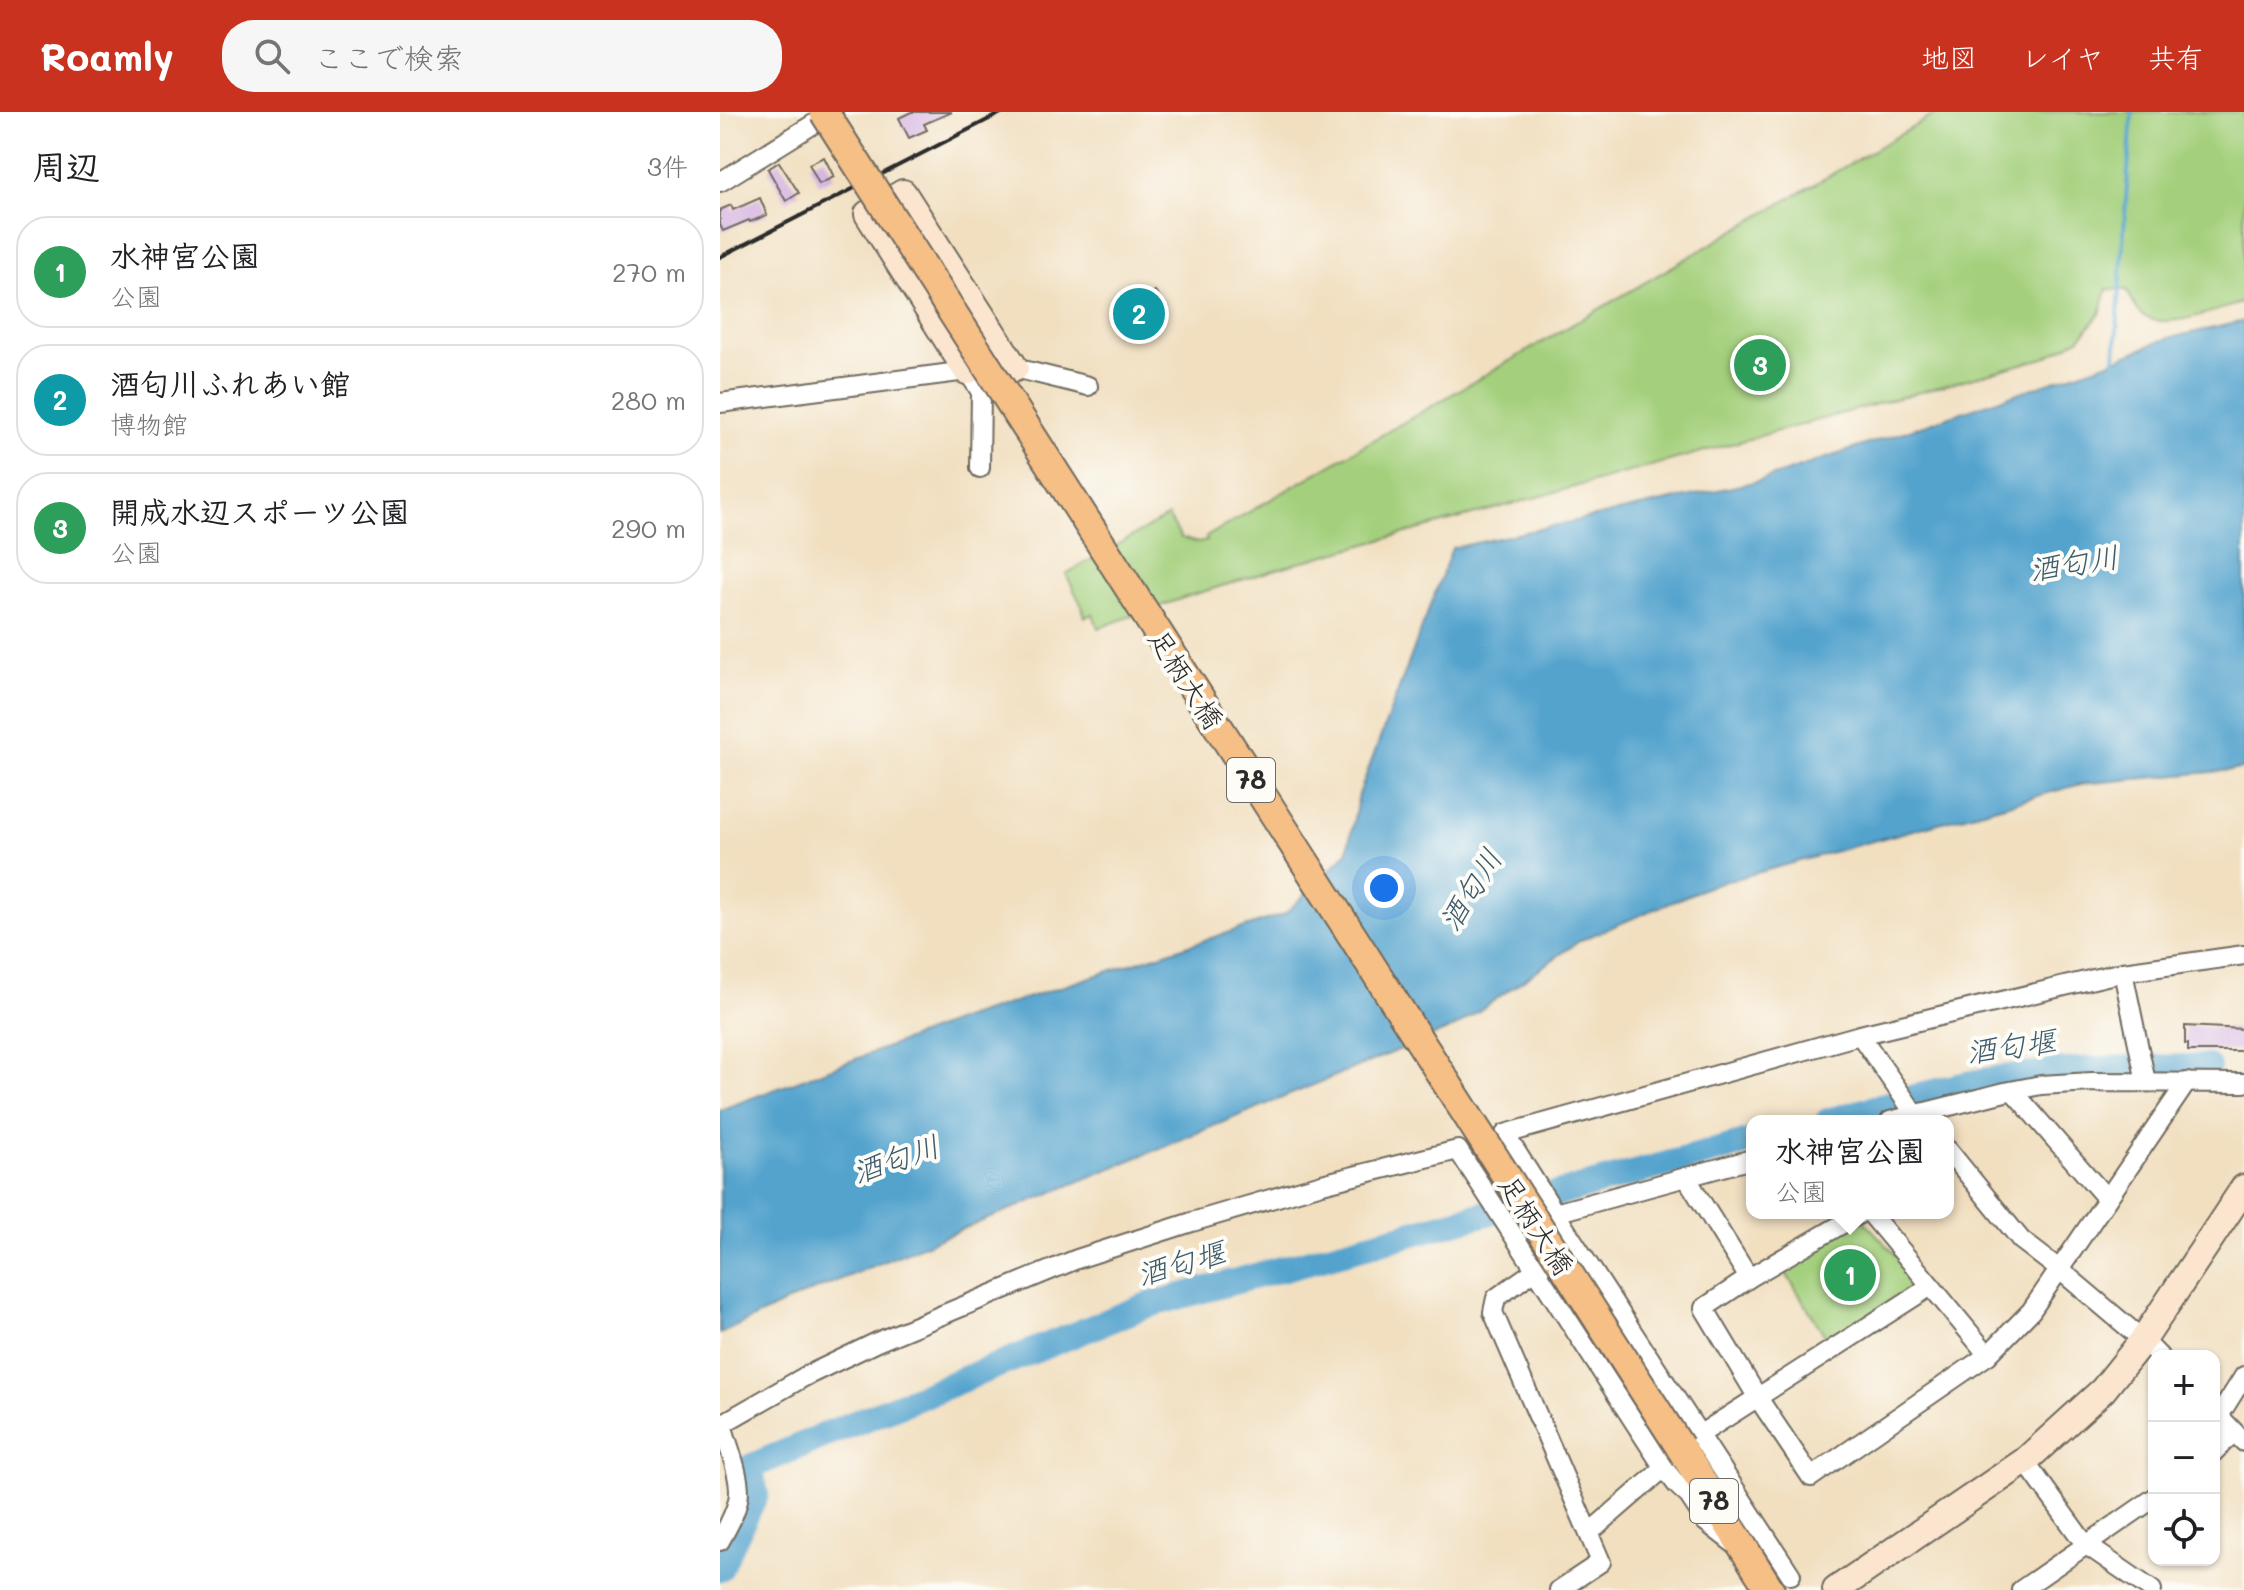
<!DOCTYPE html>
<html lang="ja">
<head>
<meta charset="utf-8">
<style>
	body { margin:0; font-family:Mali,"Klee One",sans-serif; background:#f6f6f6; color:#202124 }
	.controls { position:absolute; right:24px; bottom:24px; display:grid; overflow:hidden; border-radius:16px; box-shadow:0 2px 6px #0004 }
	.controls button { width:72px; height:72px; display:grid; place-items:center; padding:0; border:0; border-bottom:2px solid #e0e0e0; background:#fff; color:#202124; font:40px sans-serif }
	.you { position:absolute; left:664px; top:776px; width:28px; height:28px; margin:-20px; border:6px solid #fff; border-radius:50%; background:#1a73e8; box-shadow:0 0 0 12px #1a73e833 }
	.badge { display:grid; place-items:center; width:52px; height:52px; border-radius:50%; background:#c8321e; color:#fff; font-size:26px; font-weight:700 }
	.pin { position:absolute; translate:-50% -50%; border:4px solid #fff; box-shadow:0 2px 8px #0006 }
	.popup { position:absolute; left:1026px; top:1003px; width:208px; height:104px; box-sizing:border-box; display:grid; place-content:center; border-radius:16px; background:#fff; filter:drop-shadow(0 2px 6px #0005); font-size:26px; white-space:nowrap; color:#757577 }
	.popup b { font-size:30px; color:#202124 }
	.popup::after { content:''; position:absolute; left:50%; top:100%; margin-left:-16px; border:16px solid transparent; border-top-color:#fff }
	.list { margin:0; padding:0; list-style:none }
	h2 { display:flex; justify-content:space-between; align-items:center; height:104px; margin:0; padding:0 32px; font-size:34px }
	h2 small { font-size:26px; font-weight:400; color:#757577 }
	.list li { display:grid; grid-template-columns:52px 1fr auto; gap:24px; align-items:center; box-sizing:border-box; height:112px; margin:0 16px 16px; padding:0 16px; border:2px solid #e0e0e0; border-radius:32px }
	.list b { display:block; font-size:30px; white-space:nowrap }
	.list p { margin:0; font-size:26px; white-space:nowrap; color:#757577 }
	.list em { font-size:26px; font-style:normal; color:#757577 }
	.icon { flex:none; width:44px; height:44px; fill:none; stroke:currentColor; stroke-width:2; stroke-linecap:round; stroke-linejoin:round }
	.map { position:relative; flex:none; width:1524px; height:1478px; overflow:hidden }
	header { display:flex; align-items:center; gap:48px; box-sizing:border-box; height:112px; padding:0 40px; background:#c8321e; color:#fff }
	header strong { font-size:38px }
	nav { display:flex; gap:44px; margin-inline-start:auto; font-size:28px }
	.search { width:560px; height:72px; background:#f6f6f6; display:flex; align-items:center; gap:20px; box-sizing:border-box; padding:0 28px; border-radius:32px; color:#757577; font-size:30px }
	main { display:flex }
	aside { flex:1; background:#fff }
	.map>svg:first-child { display:block }
	.green { fill:#a4d07d; stroke:#687e54; stroke-width:2 }
	.water { fill:#53a3cd; stroke:#3f677c; stroke-width:2 }
	.lines { fill:none; stroke-linecap:round; stroke-linejoin:round }
	.stream { stroke:#53a3cd; stroke-width:4 }
	.river { stroke:#53a3cd; stroke-width:26 }
	.building { fill:#d4b2e0 }
	.street-casing { stroke:#706a5f; stroke-width:22 }
	.secondary-casing { stroke:#706a5f; stroke-width:30 }
	.primary-casing { stroke:#706a5f; stroke-width:32 }
	.street { stroke:#fff; stroke-width:18 }
	.secondary { stroke:#fbe5cf; stroke-width:26 }
	.primary { stroke:#f5bf86; stroke-width:28 }
	.rail { stroke:#2b2b2b; stroke-width:4 }
	.primary-bridge-casing { stroke:#706a5f; stroke-width:32; stroke-linecap:butt }
	.primary-bridge { stroke:#f5bf86; stroke-width:28 }
	.labels { text-anchor:middle; stroke-width:8; stroke-linejoin:round; paint-order:stroke }
	.shield { fill:#fdfcf7; stroke:#6a6a68; stroke-width:2 }
	.shield-label { font-size:26px; font-weight:bold; fill:#2b2b2b }
	.street-label { font-size:28px; fill:#2b2b2b; stroke:#fdfcf7 }
	.water-label { font-size:30px; font-style:italic; fill:#3b5b6c; stroke:#fdfcf7 }
</style>
</head>
<body>
<header>
<strong>Roamly</strong>
<div class="search"><svg class="icon" aria-label="search" viewBox="0 0 24 24"><circle cx="10" cy="10" r="6"/><path d="M15 15l6 6"/></svg>ここで検索</div>
<nav><a>地図</a><a>レイヤ</a><a>共有</a></nav>
</header>
<main>
<aside>
<h2>周辺<small>3件</small></h2>
<ul class="list">
<li><span class="badge" style="background:#2e9e5b">1</span><div><b>水神宮公園</b><p>公園</p></div><em>270 m</em></li>
<li><span class="badge" style="background:#0f9aa8">2</span><div><b>酒匂川ふれあい館</b><p>博物館</p></div><em>280 m</em></li>
<li><span class="badge" style="background:#2e9e5b">3</span><div><b>開成水辺スポーツ公園</b><p>公園</p></div><em>290 m</em></li>
</ul>
</aside>
<div class="map">
<svg width="1524" height="1478" viewBox="0 0 1524 1478">
	<rect width="100%" height="100%" fill="#fdfcf7"/>
	<filter id="ink" filterUnits="userSpaceOnUse"><feTurbulence type="fractalNoise" baseFrequency=".0125" numOctaves="2"/><feDisplacementMap in="SourceGraphic" scale="16" xChannelSelector="R" yChannelSelector="G"/><feConvolveMatrix kernelMatrix="1 2 1 2 8 2 1 2 1" color-interpolation-filters="sRGB"/></filter>
	<filter id="wash" filterUnits="userSpaceOnUse"><feTurbulence type="fractalNoise" baseFrequency=".006" numOctaves="4" result="noise"/><feDisplacementMap in="SourceGraphic" scale="32" xChannelSelector="R" yChannelSelector="G"/><feGaussianBlur stdDeviation="1.8" result="paint"/><feColorMatrix in="noise" values="0 0 0 0 0 0 0 0 0 0 0 0 0 0 0 0 0 1.4 0 .05"/><feComposite in="paint" operator="in"/></filter>
	<g filter="url(#wash)">
		<rect width="100%" height="100%" fill="#f1dfc0"/>
		<g class="green">
			<path d="M1219,0H1524V190C1500,197 1454,215 1430,207C1417,203 1413,190 1407,178L1387,177L1380,202L1359,227L1324,246L577,451L469,484L378,516L373,502L365,505L362,494L346,462L448,404L461,426L478,431L487,429L486,425Z"/>
			<path d="M1142,1107L1202,1171L1111,1233L1062,1155Z"/>
		</g>
		<path class="water" d="M1524,209V657L1361,672L992,773L861,828L737,914L73,1187L0,1222V998L242,907L565,802L627,741L639,682L732,436L1039,369L1395,248L1445,227Z"/>
		<g class="lines">
			<path class="stream" d="M1395,248L1412,0"/>
			<g class="river">
				<path d="M1108,1009C1160,995 1215,977 1268,968C1341,956 1414,955 1488,955"/>
				<path d="M0,1457L36,1382L30,1355L105,1323L425,1194L1032,1029"/>
			</g>
		</g>
		<g id="blocks">
			<g class="building">
				<path d="M191,0H232L204,12L207,18L189,26L179,6Z"/>
				<path d="M104,45L114,65L99,72L89,52Z"/>
				<path d="M59,50L79,81L66,89L48,57Z"/>
				<path d="M40,86L47,103L30,110L29,108L3,119L0,113V98L11,93L13,98Z"/>
				<path d="M435,179L445,192L404,226L394,213Z"/>
				<path d="M1465,914L1524,917V939H1468V932H1465Z"/>
			</g>
		</g>
	</g>
	<g filter="url(#ink)">
		<use href="#blocks" fill-opacity="0" stroke="#706a5f" stroke-width="2"/>
		<g class="lines">
			<defs>
				<g id="street">
					<path d="M0,70L113,0"/>
					<path d="M287,262L295,256L368,274"/>
					<path d="M0,291L247,259L261,280L260,356"/>
					<path d="M1403,860L1426,970"/>
					<path d="M1140,923L1195,1002"/>
					<path d="M1293,979L1387,1087"/>
					<path d="M1170,1009L1285,980L1321,973L1372,970L1524,971"/>
					<path d="M1228,1038L1301,1128L1340,1158L1423,1228L1439,1244"/>
					<path d="M1032,1047L835,1101L1071,1463"/>
					<path d="M966,1065L1029,1166"/>
					<path d="M835,1101L785,1022L1140,923L1403,860L1524,843"/>
					<path d="M1141,1101L1029,1166L984,1196L1038,1286L1091,1365L1268,1243L1311,1199L1467,970"/>
					<path d="M824,1152L776,1186L773,1200L881,1450L839,1478"/>
					<path d="M1211,1174L1268,1243"/>
					<path d="M1494,1299L1524,1330"/>
					<path d="M1499,1304L1524,1264"/>
					<path d="M0,1313L84,1265L157,1230L357,1147L472,1110L602,1072L738,1038L944,1356L957,1373L969,1384L986,1410L1013,1431"/>
					<path d="M979,1323L1211,1174L1150,1101"/>
					<path d="M1494,1340L1513,1321"/>
					<path d="M1305,1349L1365,1432L1432,1478"/>
					<path d="M869,1421L944,1356"/>
					<path d="M0,1429C7,1416 15,1403 18,1388C23,1368 7,1332 2,1312"/>
					<path d="M1301,1478L1434,1386"/>
				</g>
				<g id="secondary">
					<path d="M247,259L148,102L183,81L295,256"/>
					<path d="M1116,1478L1305,1349L1383,1278L1423,1228L1524,1076"/>
				</g>
				<path id="primary" d="M960,1335L1050,1478"/>
			</defs>
			<use href="#street" class="street-casing"/>
			<use href="#secondary" class="secondary-casing"/>
			<use href="#primary" class="primary-casing"/>
			<use href="#street" class="street"/>
			<use href="#secondary" class="secondary"/>
			<use href="#primary" class="primary"/>
			<path class="rail" d="M0,145L283,0"/>
			<defs>
				<path id="primary-bridge" d="M104,0L960,1335"/>
			</defs>
			<use href="#primary-bridge" class="primary-bridge-casing"/>
			<use href="#primary-bridge" class="primary-bridge"/>
		</g>
	</g>
	<g class="labels">
		<g class="shield">
			<rect x="507" y="646" width="48" height="44" rx="6"/>
			<rect x="970" y="1367" width="48" height="44" rx="6"/>
		</g>
		<g class="shield-label">
			<text x="531" y="677">78</text>
			<text x="994" y="1398">78</text>
		</g>
		<g class="street-label">
			<text transform="translate(466 567) rotate(57)" y="10">足柄大橋</text>
			<text transform="translate(816 1113) rotate(57)" y="10">足柄大橋</text>
		</g>
		<g class="water-label">
			<text transform="translate(1354 452) rotate(-9)" y="10">酒匂川</text>
			<text transform="translate(751 778) rotate(-58)" y="10">酒匂川</text>
			<text transform="translate(1291 935) rotate(-8)" y="10">酒匂堰</text>
			<text transform="translate(176 1048) rotate(-19)" y="10">酒匂川</text>
			<text transform="translate(461 1152) rotate(-16)" y="10">酒匂堰</text>
		</g>
	</g>
</svg>
<div class="controls">
<button>+</button>
<button>−</button>
<button><svg class="icon" aria-label="locate" viewBox="0 0 24 24"><circle cx="12" cy="12" r="6"/><path d="M12 2v4M12 18v4M2 12h4M18 12h4"/></svg></button>
</div>
<div class="you"></div>
<div class="pin badge" style="left:1130px;top:1163px;background:#2e9e5b">1</div>
<div class="popup"><b>水神宮公園</b>公園</div>
<div class="pin badge" style="left:419px;top:202px;background:#0f9aa8">2</div>
<div class="pin badge" style="left:1040px;top:253px;background:#2e9e5b">3</div>
</div>
</main>
</body>
</html>
